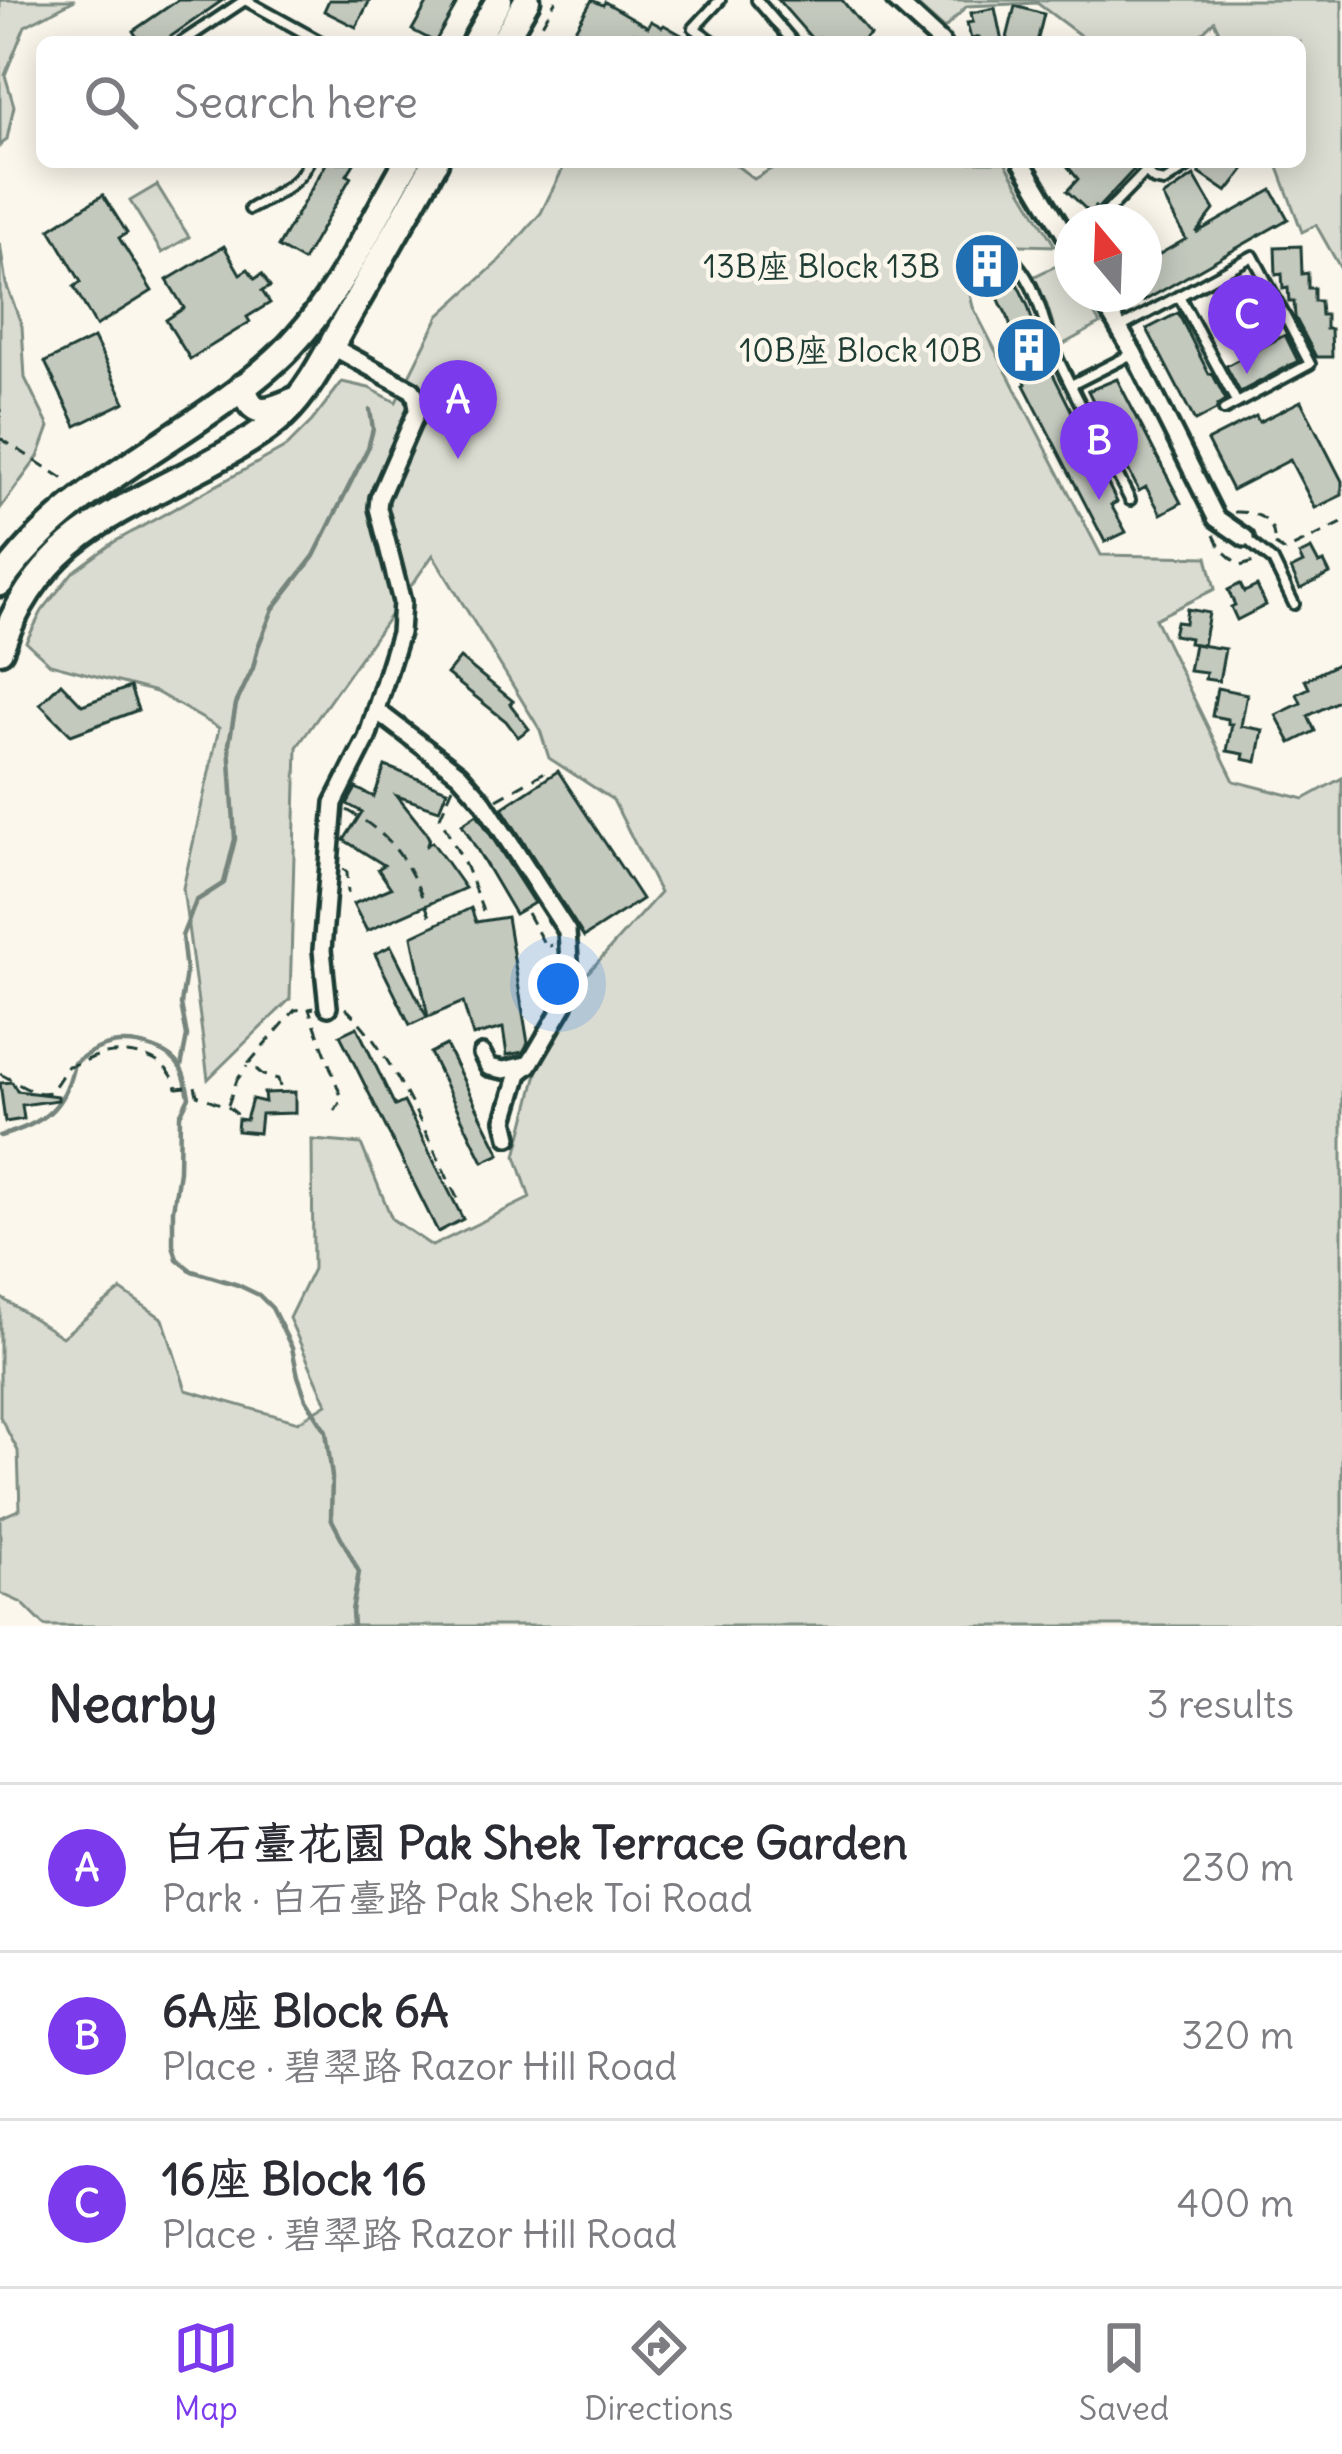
<!DOCTYPE html>
<html lang="en">
<head>
<meta charset="utf-8">
<style>
	body { margin:0; font-family:Delius,"LXGW WenKai TC",sans-serif; background:#f7f7f7; color:#2b2b33 }
	.compass { position:absolute; left:1054px; top:204px; width:108px; height:108px; border-radius:50%; background:#fff; box-shadow:0 6px 30px #0003; rotate:341deg }
	.you { position:absolute; left:558px; top:984px; width:42px; height:42px; margin:-30px; border:9px solid #fff; border-radius:50%; background:#1a73e8; box-shadow:0 0 0 18px #1a73e833 }
	.badge { display:grid; place-items:center; width:78px; height:78px; border-radius:50%; background:#7c3aed; color:#fff; font-size:39px; font-weight:700 }
	.pin { position:absolute; translate:-50% -99px; filter:drop-shadow(0 3px 6px #0008) }
	.pin::after { content:''; position:absolute; top:63px; width:42px; height:36px; background:inherit; clip-path:polygon(0 0,100% 0,50% 100%) }
	.list { margin:0; padding:0; list-style:none }
	h2 { display:flex; justify-content:space-between; align-items:center; height:156px; margin:0; padding:0 48px; font-size:51px }
	h2 small { font-size:39px; font-weight:400; color:#7c7c81 }
	.list li { display:grid; grid-template-columns:78px 1fr auto; gap:36px; align-items:center; box-sizing:border-box; height:168px; padding:0 48px; border-top:3px solid #e1e1e2 }
	.list b { display:block; font-size:45px; white-space:nowrap }
	.list p { margin:0; font-size:39px; white-space:nowrap; color:#7c7c81 }
	.list em { font-size:39px; font-style:normal; color:#7c7c81 }
	.icon { flex:none; width:66px; height:66px; fill:none; stroke:currentColor; stroke-width:2; stroke-linecap:round; stroke-linejoin:round }
	.map { position:relative; flex:none; width:1342px; height:1626px; overflow:hidden }
	.search { position:absolute; background:#fff; box-shadow:0 6px 30px #0003; left:36px; right:36px; top:36px; height:132px; display:flex; align-items:center; gap:30px; box-sizing:border-box; padding:0 42px; border-radius:18px; color:#7c7c81; font-size:45px }
	.sheet { height:660px; background:#fff }
	nav { display:flex; justify-content:space-around; align-items:center; box-sizing:border-box; height:168px; border-top:3px solid #e1e1e2; background:#fff; font-size:33px; color:#7c7c81 }
	nav a { display:grid; justify-items:center; gap:6px }
	nav .on { color:#7c3aed }
	.map>svg:first-child { display:block }
	.green { fill:#dbdcd1; stroke:#7d8c82; stroke-width:3 }
	.lines { fill:none; stroke-linecap:round; stroke-linejoin:round }
	.stream { stroke:#74847b; stroke-width:4.5 }
	.building { fill:#c4c9be; stroke:#1f3d34; stroke-width:3 }
	.lane-casing { stroke:#1f3d34; stroke-width:16 }
	.street-casing { stroke:#1f3d34; stroke-width:24 }
	.primary-casing { stroke:#1f3d34; stroke-width:33 }
	.path { stroke:#1f3d34; stroke-width:3; stroke-dasharray:12 9; stroke-linecap:butt }
	.lane { stroke:#fbf7ec; stroke-width:8 }
	.street { stroke:#fbf7ec; stroke-width:15 }
	.primary { stroke:#fbf7ec; stroke-width:24 }
	.labels { text-anchor:middle; stroke-width:9; stroke-linejoin:round; paint-order:stroke }
	.poi-label { font-size:33px; fill:#1f3d34; stroke:#fbf7ec; text-anchor:end }
</style>
</head>
<body>
<div class="map">
<svg width="1342" height="1626" viewBox="0 0 1342 1626">
	<rect width="100%" height="100%" fill="#fbf7ec"/>
	<filter id="ink" filterUnits="userSpaceOnUse"><feTurbulence type="fractalNoise" baseFrequency=".00833" numOctaves="2"/><feDisplacementMap in="SourceGraphic" scale="24" xChannelSelector="R" yChannelSelector="G"/><feConvolveMatrix kernelMatrix="1 2 1 2 8 2 1 2 1" color-interpolation-filters="sRGB"/></filter>
	<g filter="url(#ink)">
		<g class="green">
			<path d="M0,0H75L25,26L5,75L14,106L7,139L0,146Z"/>
			<path d="M911,0H1342V271L1316,225L1302,232L1276,162H1300V42H1224L1214,21L1193,42H1089L1037,3L967,6L944,29Z"/>
			<path d="M566,162H732L754,179L783,162H1005L1055,246L990,244L961,256L973,307L1101,555L1207,557L1215,589L1155,619L1234,781L1304,799L1342,778V1626H45L22,1603L0,1593V1518L20,1509L18,1451L0,1417V1297L62,1337L121,1290L163,1319L186,1390L298,1422L327,1404L289,1318L313,1269L312,1140L361,1144L392,1219L432,1246L530,1198L516,1156L539,1066L584,977L660,893L613,800L549,758L540,730L433,555L297,747L290,999L208,1079L183,888L219,728L156,692L50,664L26,642L42,611L72,573L114,542L286,447L312,421L342,382L369,388L396,402L439,316L498,262L541,213Z"/>
			<path d="M157,185L189,237L162,253L130,201Z"/>
			<path d="M0,243L6,284L22,326L25,378L49,427L38,457L0,509Z"/>
			<path d="M1064,262L1072,276V294H1083L1100,324L1060,346L1046,302L1033,277Z"/>
		</g>
		<g class="lines">
			<g class="stream">
				<path d="M181,1067L187,1036L181,1004L186,972L182,936L196,901L224,883L235,839L229,744L236,704L253,668L258,647L273,609L314,556L368,448L373,429L370,410"/>
				<path d="M0,1136C43,1124 65,1109 74,1063C86,1054 104,1044 120,1043C140,1042 171,1050 181,1069C186,1077 187,1088 189,1097L180,1115L179,1171L173,1210V1245L177,1259L192,1271L238,1285L259,1295L272,1308L292,1348L298,1376L306,1399L326,1431L332,1477L331,1518L359,1572L352,1611L353,1626"/>
			</g>
		</g>
		<g class="building">
			<path d="M178,0H223L163,42H140L133,31Z"/>
			<path d="M329,0H370L356,27L324,11Z"/>
			<path d="M429,0H459L435,42L412,30Z"/>
			<path d="M592,0L603,5L605,2L648,27L651,21L662,27L664,25L694,42H651L634,33L630,41L621,36L617,42H578L570,38Z"/>
			<path d="M778,0H842L870,35L862,42H824L819,37L814,41Z"/>
			<path d="M1015,6L1044,14L1037,42H1006Z"/>
			<path d="M995,8L1002,42H980L979,37L971,39L967,23L973,22L971,13Z"/>
			<path d="M327,162H355L347,175L351,177L303,261L278,247Z"/>
			<path d="M1064,162H1141L1097,209L1095,207L1090,213L1067,191L1078,179Z"/>
			<path d="M1207,162H1250L1227,192L1199,173Z"/>
			<path d="M1194,176L1214,210L1196,233L1272,190L1288,219L1144,301V263L1186,239L1163,197Z"/>
			<path d="M103,195L127,233L119,238L152,291L96,326L74,287L81,282L50,229Z"/>
			<path d="M224,246L240,274L248,269L255,279L262,274L270,287L262,291L270,303L247,317L250,322L190,359L166,320L184,308L167,280Z"/>
			<path d="M1301,246L1302,274L1308,273V288H1314V301H1320L1321,315H1326V329H1331L1332,357H1316L1295,317L1294,302H1289L1288,288L1283,289L1282,274L1276,275L1275,247Z"/>
			<path d="M990,253L1014,277L1028,306L1047,372L1051,370L1117,502L1111,505L1126,532L1105,542L1024,385L1026,384L1008,317L1001,304L995,290L974,269Z"/>
			<path d="M1178,313L1209,374L1212,373L1226,400L1218,405L1216,410L1195,421L1147,329Z"/>
			<path d="M1285,335L1298,361L1240,392L1226,366Z"/>
			<path d="M94,338L125,402L76,426L45,362Z"/>
			<path d="M1117,379L1181,503L1161,514L1146,487L1139,491L1088,391Z"/>
			<path d="M1301,401L1342,481V495L1315,508L1290,460L1232,490L1207,441L1256,416L1259,422Z"/>
			<path d="M1311,549L1319,564L1324,562L1330,574L1300,589L1291,569L1303,563L1299,555Z"/>
			<path d="M1240,584L1244,592L1257,586L1266,605L1237,620L1231,607L1235,605L1228,590Z"/>
			<path d="M1187,609L1209,613L1203,645L1189,643L1190,638L1173,635L1176,622L1185,623Z"/>
			<path d="M1194,644L1225,649L1219,681L1205,679L1206,673L1189,671Z"/>
			<path d="M460,658L513,701L510,704L529,729L518,737L506,721L447,674Z"/>
			<path d="M1342,662V699L1308,716L1315,731L1291,743L1276,715L1301,703L1297,694L1309,688L1305,680Z"/>
			<path d="M61,683L82,705L130,687L138,710L71,735L40,704Z"/>
			<path d="M1217,688L1247,694L1241,726L1263,730L1257,762L1243,759L1244,754L1227,751L1232,724H1228V719L1212,716Z"/>
			<path d="M385,766L447,790L439,810L397,796L425,831L429,838L427,845L432,842L465,888L367,931L353,904L391,888L378,869L384,865L344,840L362,812L347,804L356,788L374,797Z"/>
			<path d="M558,771L642,899L584,937L502,808Z"/>
			<path d="M477,814L534,903L515,914L462,824Z"/>
			<path d="M471,908L476,922L507,917L528,1043L523,1052L507,1055L503,1028L473,1036L463,1002L428,1017L412,936Z"/>
			<path d="M391,946L427,1017L410,1025L375,954Z"/>
			<path d="M357,1027L395,1106L404,1102L463,1219L438,1232L340,1035Z"/>
			<path d="M446,1045L500,1154L483,1162L430,1053Z"/>
			<path d="M12,1082L17,1091L58,1096V1100L22,1105L24,1119L5,1122L0,1083Z"/>
			<path d="M295,1092V1113L261,1114L259,1133L237,1131L238,1119L246,1120L252,1099L265,1102L264,1093Z"/>
		</g>
		<g class="lines">
			<defs>
				<g id="lane">
					<path d="M757,0L793,42"/>
					<path d="M182,42L245,0L321,42"/>
					<path d="M714,42L694,28L720,0"/>
					<path d="M1145,172L1154,180L1164,182L1195,162"/>
					<path d="M250,209C271,197 299,186 308,162"/>
					<path d="M1097,222L1155,162"/>
					<path d="M1006,251C1042,288 1039,316 1058,359C1080,406 1107,453 1130,500"/>
					<path d="M1179,296L1237,403"/>
					<path d="M1120,328L1253,256L1310,364L1224,410"/>
					<path d="M1073,384L1132,354"/>
					<path d="M1246,539L1273,561L1294,604"/>
				</g>
				<g id="street">
					<path d="M895,0L941,42"/>
					<path d="M1022,162L1072,246"/>
					<path d="M1099,294L1134,354L1216,518L1245,538"/>
					<path d="M377,711L459,774L482,800L567,931L570,975L564,1005L529,1065L519,1073L505,1120L509,1137"/>
					<path d="M328,1007L322,950L334,803L367,738L400,633L402,602L378,508L379,498L418,409L416,396L412,390L331,346"/>
					<path d="M482,1054L489,1067L504,1070L526,1065"/>
				</g>
				<g id="primary">
					<path d="M475,42L499,0"/>
					<path d="M503,42L527,0"/>
					<path d="M243,386C252,420 268,411 293,401"/>
					<path d="M0,583C68,484 189,439 276,360C334,307 368,229 407,162"/>
					<path d="M0,650C37,541 113,514 206,465C233,450 260,436 283,415C309,391 327,353 344,323C375,269 405,216 435,162"/>
				</g>
			</defs>
			<use href="#lane" class="lane-casing"/>
			<use href="#street" class="street-casing"/>
			<use href="#primary" class="primary-casing"/>
			<g class="path">
				<path d="M532,42L556,0"/>
				<path d="M432,407L458,405L464,413L454,433"/>
				<path d="M0,409V418"/>
				<path d="M0,438L70,483"/>
				<path d="M1234,512C1255,511 1276,518 1274,544"/>
				<path d="M1214,535L1221,549L1240,566L1254,562"/>
				<path d="M1275,545L1285,551L1342,523"/>
				<path d="M453,787L440,817L466,867L483,911"/>
				<path d="M497,799L545,772"/>
				<path d="M347,810C400,840 412,870 433,924"/>
				<path d="M343,869L347,872L348,894"/>
				<path d="M527,913L546,947L552,945"/>
				<path d="M314,1008L309,1009L342,1099L335,1111"/>
				<path d="M345,1008C391,1047 432,1148 460,1204"/>
				<path d="M0,1074C18,1082 30,1096 51,1092L68,1066C81,1064 92,1056 105,1054C133,1049 170,1058 177,1088L195,1086L197,1095L228,1107L242,1118"/>
				<path d="M280,1087L278,1079L263,1075L249,1063L295,1010L306,1009"/>
				<path d="M228,1105L237,1080L247,1066"/>
			</g>
			<use href="#lane" class="lane"/>
			<use href="#street" class="street"/>
			<use href="#primary" class="primary"/>
		</g>
	</g>
	<defs>
		<symbol id="building-disc" viewBox="-11 -11 22 22"><circle r="9.5" fill="#1f6fb2" stroke="#fbf7ec"/><path d="M-4-6H4V6H1V3H-1V6H-4ZM-2.5-4.3h1.7v1.8h-1.7ZM.8-4.3h1.7v1.8H.8ZM-2.5-1h1.7V.8h-1.7ZM.8-1h1.7V.8H.8Z" fill="#fff"/></symbol>
	</defs>
	<g fill-rule="evenodd">
		<use href="#building-disc" x="949" y="228" width="76" height="76"/>
		<use href="#building-disc" x="991" y="312" width="76" height="76"/>
	</g>
	<g class="labels">
		<g class="poi-label">
			<text x="940" y="278">13B座 Block 13B</text>
			<text x="982" y="362">10B座 Block 10B</text>
		</g>
	</g>
</svg>
<svg class="compass" viewBox="-18 -18 36 36"><path d="M0-13l5 13h-10z" fill="#e53935"/><path d="M0 13l5-13h-10z" fill="#7c7c81"/></svg>
<div class="you"></div>
<div class="pin badge" style="left:458px;top:459px">A</div>
<div class="pin badge" style="left:1099px;top:500px">B</div>
<div class="pin badge" style="left:1247px;top:374px">C</div>
<div class="search"><svg class="icon" aria-label="search" viewBox="0 0 24 24"><circle cx="10" cy="10" r="6"/><path d="M15 15l6 6"/></svg>Search here</div>
</div>
<section class="sheet">
<h2>Nearby<small>3 results</small></h2>
<ul class="list">
<li><span class="badge">A</span><div><b>白石臺花園 Pak Shek Terrace Garden</b><p>Park · 白石臺路 Pak Shek Toi Road</p></div><em>230 m</em></li>
<li><span class="badge">B</span><div><b>6A座 Block 6A</b><p>Place · 碧翠路 Razor Hill Road</p></div><em>320 m</em></li>
<li><span class="badge">C</span><div><b>16座 Block 16</b><p>Place · 碧翠路 Razor Hill Road</p></div><em>400 m</em></li>
</ul>
</section>
<nav>
<a class="on"><svg class="icon" aria-label="map" viewBox="0 0 24 24"><path d="M3 6l6-2 6 2 6-2v14l-6 2-6-2-6 2zM9 4v14M15 6v14"/></svg>Map</a>
<a><svg class="icon" aria-label="directions" viewBox="0 0 24 24"><path d="M12 3l9 9-9 9-9-9zM9 14v-3h6M13 9l2 2-2 2"/></svg>Directions</a>
<a><svg class="icon" aria-label="saved" viewBox="0 0 24 24"><path d="M7 4h10v16l-5-4-5 4z"/></svg>Saved</a>
</nav>
</body>
</html>
